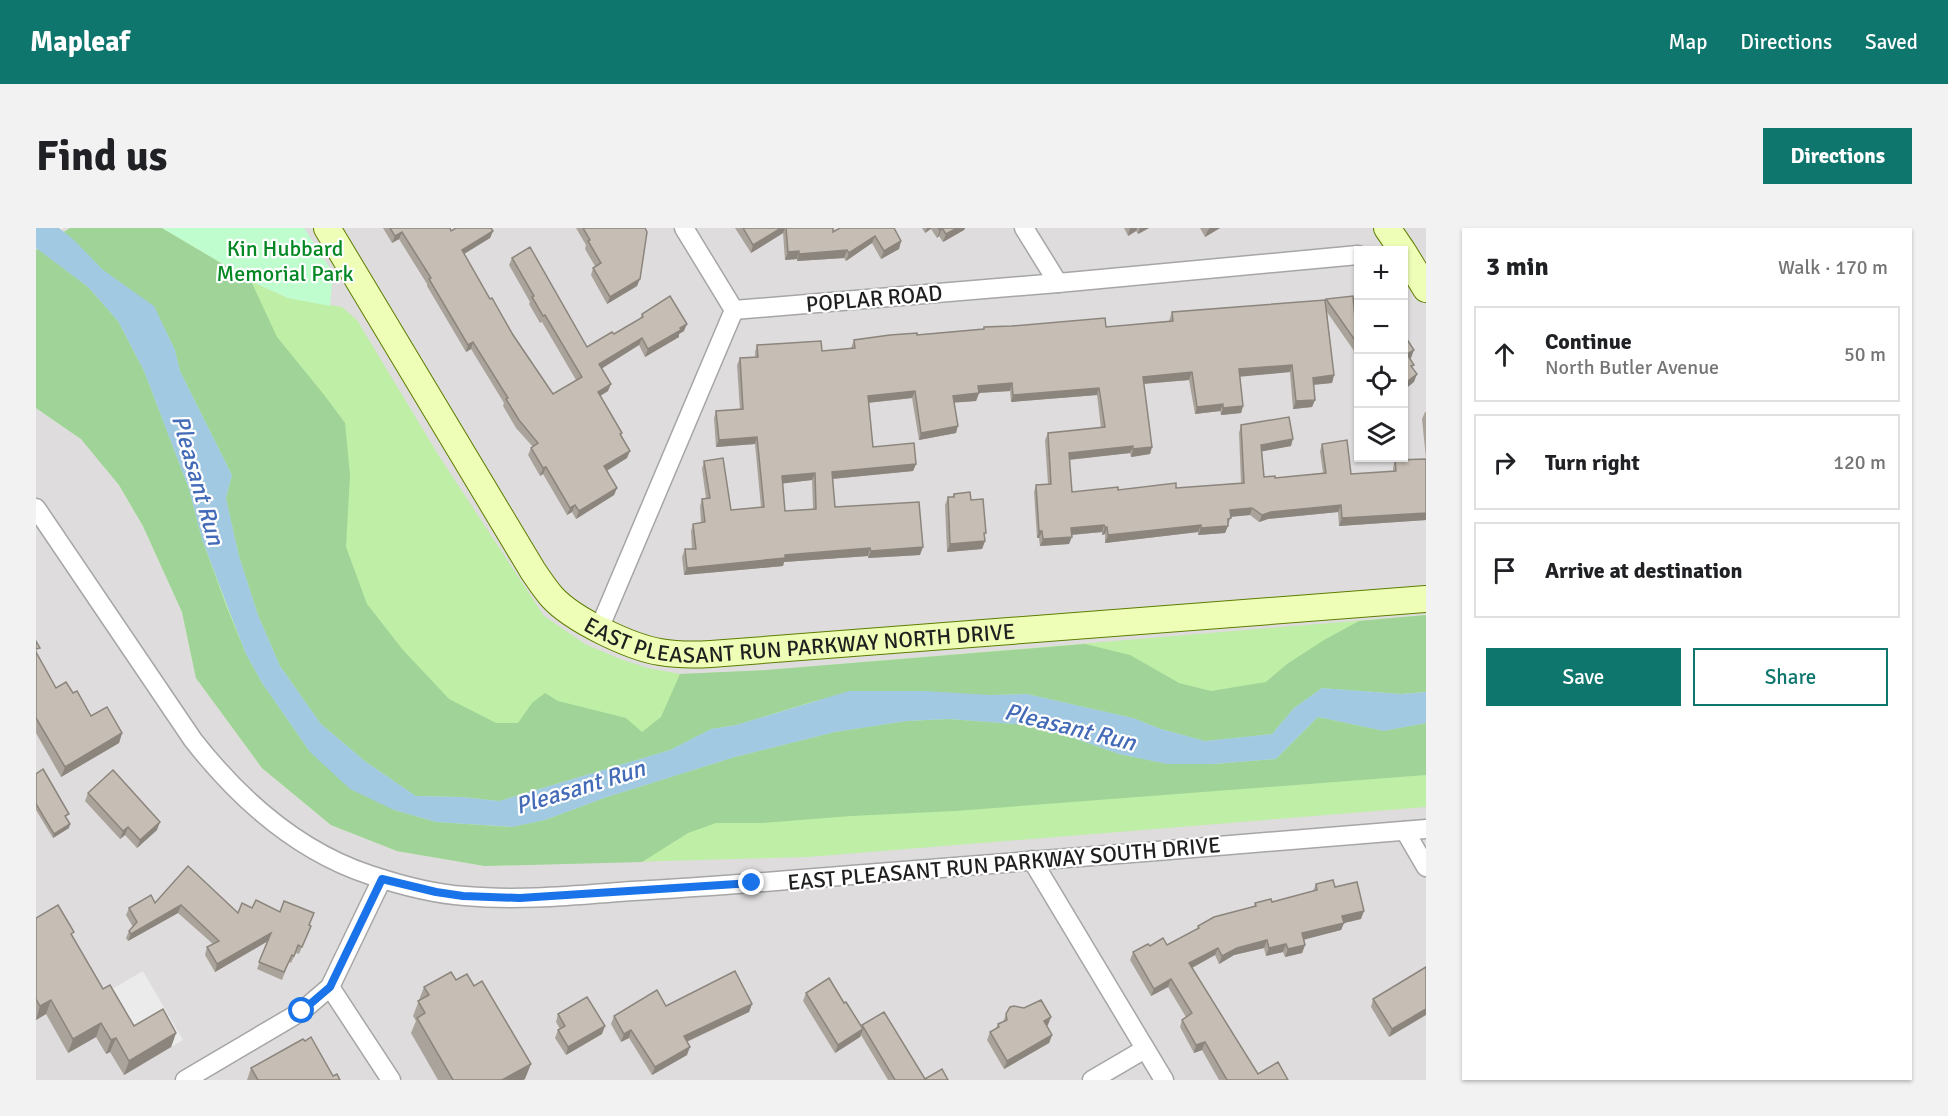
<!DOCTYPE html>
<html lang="en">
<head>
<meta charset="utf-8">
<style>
	body { margin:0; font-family:Signika,sans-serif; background:#f2f2f2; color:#202124 }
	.controls { position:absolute; right:18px; top:18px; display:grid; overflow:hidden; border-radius:0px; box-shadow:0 2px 4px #0004 }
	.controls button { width:54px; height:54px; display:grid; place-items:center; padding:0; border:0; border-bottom:2px solid #e0e0e0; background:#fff; color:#202124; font:30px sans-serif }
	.stop { position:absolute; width:18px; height:18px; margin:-14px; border:4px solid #1a73e8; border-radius:50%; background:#fff }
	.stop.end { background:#1a73e8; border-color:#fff; box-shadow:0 2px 6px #0008 }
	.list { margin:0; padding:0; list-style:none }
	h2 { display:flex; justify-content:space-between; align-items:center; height:78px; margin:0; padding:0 24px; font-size:26px }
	h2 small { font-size:20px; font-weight:400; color:#757577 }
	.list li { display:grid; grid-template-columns:39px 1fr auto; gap:18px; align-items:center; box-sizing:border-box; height:96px; margin:0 12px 12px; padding:0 12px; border:2px solid #e0e0e0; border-radius:0px }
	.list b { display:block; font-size:22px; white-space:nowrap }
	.list p { margin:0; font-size:20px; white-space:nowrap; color:#757577 }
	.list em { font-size:20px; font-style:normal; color:#757577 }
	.actions { display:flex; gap:12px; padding:18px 24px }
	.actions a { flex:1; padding:14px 0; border:2px solid #0f766e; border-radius:0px; text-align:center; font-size:21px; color:#0f766e }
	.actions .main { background:#0f766e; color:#fff }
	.icon { flex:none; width:33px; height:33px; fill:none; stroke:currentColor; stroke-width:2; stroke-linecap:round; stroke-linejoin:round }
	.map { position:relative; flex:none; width:1390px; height:852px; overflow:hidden; border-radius:0px }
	header { display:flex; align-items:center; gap:36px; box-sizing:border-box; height:84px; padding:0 30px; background:#0f766e; color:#fff }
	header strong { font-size:28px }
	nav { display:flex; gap:33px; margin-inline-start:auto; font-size:21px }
	.intro { display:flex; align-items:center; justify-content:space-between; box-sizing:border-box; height:144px; padding:0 36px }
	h1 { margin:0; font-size:42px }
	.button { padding:15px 27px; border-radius:0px; background:#0f766e; color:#fff; font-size:21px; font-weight:700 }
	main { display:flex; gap:36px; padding:0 36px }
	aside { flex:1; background:#fff; border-radius:0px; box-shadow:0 2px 4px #0004 }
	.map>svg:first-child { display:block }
	.residential { fill:#dedcdc; fill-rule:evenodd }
	.grass { fill:#bfeea7 }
	.forest { fill:#9fd397 }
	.park { fill:#bffdce }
	.parking { fill:#ebebeb }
	.water { fill:#a2c9e2 }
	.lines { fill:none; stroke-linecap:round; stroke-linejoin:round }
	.street-casing { stroke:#a6a6a6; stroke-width:21 }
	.secondary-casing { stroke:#5c7d00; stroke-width:28 }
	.street { stroke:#fff; stroke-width:18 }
	.secondary { stroke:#effeb6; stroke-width:26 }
	.wall { fill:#aaa39b; fill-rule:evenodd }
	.shaded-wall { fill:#8b857e }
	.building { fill:#c6beb4; stroke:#8b857e; stroke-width:1.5; fill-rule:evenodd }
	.route { stroke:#1a73e8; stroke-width:8 }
	.labels { text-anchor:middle; stroke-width:4.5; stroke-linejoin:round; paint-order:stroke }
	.park-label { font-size:22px; fill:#038823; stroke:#fff }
	.street-label { font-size:22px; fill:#1f1f1f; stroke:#fff }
	.water-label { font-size:24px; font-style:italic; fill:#446bb7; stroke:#fff }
</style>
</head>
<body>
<header>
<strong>Mapleaf</strong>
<nav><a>Map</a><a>Directions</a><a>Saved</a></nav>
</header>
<div class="intro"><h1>Find us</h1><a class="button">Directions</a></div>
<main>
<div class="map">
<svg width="1390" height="852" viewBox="0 0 1390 852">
	<rect width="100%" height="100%" fill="#f1efe5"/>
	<path class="residential" d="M28,0H1390V852H0V17ZM1322,22H1368V230H1322Z"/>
	<path class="grass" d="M34,0H126L223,57L252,70L306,79L321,92L403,228L508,388L549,416L584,431L612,440L644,446L731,442L1390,387V579L772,629L449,638L361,623L295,597L226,540L160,450L146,384L107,298L83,257L45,211L0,180V22Z"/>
	<g class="forest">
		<path d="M34,0H126L215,53L241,109L289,168L309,195L314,247L310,319L331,376L367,422L413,471L460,495H482L496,475L509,465L522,473L590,490L606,504L625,489L644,446L731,442L1049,416L1094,427L1143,455L1175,463L1230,454L1251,436L1288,412L1323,393L1390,387V464L1365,466L1286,460L1258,480L1236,506L1169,513L1125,501L1097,490L991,466L782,472L700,497L675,501L634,522L463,573L426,569L380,568L330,534L285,496L244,438L222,387L203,328L190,270L196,247L144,143L139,122L118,79L67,42L28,4Z"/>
		<path d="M2,21L52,59L82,93L108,143L153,261L166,311L191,380L210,426L226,455L274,524L358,582L400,594L475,599L509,592L571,569L699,529L799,504L871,493L913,491L1003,498L1083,526L1132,536H1178L1240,531L1282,489L1348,503L1390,495V547L919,583L815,588L726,595H680L652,605L606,634L449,638L361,623L295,597L226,540L160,450L146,384L107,298L83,257L45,211L0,180V22Z"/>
	</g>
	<path class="park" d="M126,0H268L297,45L294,78L252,70L223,57Z"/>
	<path class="parking" d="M107,743L147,812L135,819L121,796L92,812L66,767Z"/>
	<path class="water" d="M0,0H23L38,12L67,42L118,78L139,122L144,143L196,247L190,270L203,328L222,387L244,438L285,496L330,534L380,568L426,569L463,573L634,522L675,501L700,497L813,463H888L954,467L991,466L1097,490L1125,501L1169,513L1236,506L1258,480L1286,460L1365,466L1390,464V495L1348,503L1282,489L1240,531L1178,536H1131L1083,526L1003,498L913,491L871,493L799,504L699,529L571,569L509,592L476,599L400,594L358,582L314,561L274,524L226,455L210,426L192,380L166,311L153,261L108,143L82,93L52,59L0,20Z"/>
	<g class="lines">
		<defs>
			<g id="street">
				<path d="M648,0L698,82"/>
				<path d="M988,0L1022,55"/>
				<path d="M698,82L1022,55L1322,27"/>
				<path d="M0,280L157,512C204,572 261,623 334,647C364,657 398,666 429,668C485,673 541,667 597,663C670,659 743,653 816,647C1007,631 1199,618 1390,601"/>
				<path d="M563,401L698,82"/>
				<path d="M1369,603L1390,639"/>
				<path d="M996,632L1128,852"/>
				<path d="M294,759L355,852"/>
				<path d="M149,852L266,783L294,759L346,651"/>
				<path d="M1056,852L1109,821"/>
			</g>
			<g id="secondary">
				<path id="s1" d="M291,0L497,343C503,352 509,361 516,369C537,392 594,419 624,424C641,427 658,427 675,426L1390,371"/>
				<path d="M1351,0L1366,22"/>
				<path d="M1368,25L1390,61"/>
			</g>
		</defs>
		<use href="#street" class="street-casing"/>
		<use href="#secondary" class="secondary-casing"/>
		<use href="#street" class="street"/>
		<use href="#secondary" class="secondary"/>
	</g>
	<g class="wall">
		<path d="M347,0H414L415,3H457L454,10L428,26L454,71L517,166L540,152L506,94L504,95L493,76L494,74L473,37L476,30L551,119L578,106L604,91L606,86L648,103L643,106V109L609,129L603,117L565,141L572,163L564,168L585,208L591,230L571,243L581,260L578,267L540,291L536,284L531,287L507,246L504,248L492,227L495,220L497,219L480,200L467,178L468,175L435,121L430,124L391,58V56L363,11L356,15Z"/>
		<path d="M540,0H609L601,58L571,76L555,47L557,40L559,38L549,21L550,17Z"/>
		<path d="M699,0H797V4L804,0L865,13L863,21L845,31L836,15L810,33L808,30L761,33V31L749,32L747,5L715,25Z"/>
		<path d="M886,0H929L928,2L907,14L903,8L901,10L895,1L889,5Z"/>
		<path d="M1088,0H1113L1102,6L1100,3L1092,8Z"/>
		<path d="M1164,0H1184L1169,9Z"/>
		<path d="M1290,71L1320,103L1323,102V130L1291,84L1298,147L1296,155L1277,157L1279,172L1276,179L1257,181L1254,144L1204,148L1207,178L1205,185L1185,187L1184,183L1159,186L1153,152L1108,156L1116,219L1114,226L1095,229L1094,225L1033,232L1036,264L1140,260L1205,255L1203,205L1205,197L1255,218L1226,223L1228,249L1239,250L1287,245L1284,223L1286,216L1315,246L1357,244V240L1359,232L1390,231L1386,191L1389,184H1390V292L1303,298L1302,284L1232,291L1223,294L1214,287L1195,289L1189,305L1162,307V304L1069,315V306L1066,307V304L1036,307L1033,316L1004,318L1003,310H1001L998,264L1000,257L1012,256L1009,212L1012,205L1065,200L1061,167L975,174L974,163L943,165L940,173L918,174L920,205L883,212L876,170L832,175L837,219L880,236L877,243L797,251L799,279L884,327L832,330V328L748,334L747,338L648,347L646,329L649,321H656L655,303L657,296L665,295L664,278L666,271L670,270L666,241L668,233L695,282L725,279L719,216L680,219L678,190L680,183L704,182L701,137L704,130H719V124L721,117L786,123L815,120L818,112L947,101L948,99H1070L1133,93L1136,84L1289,72ZM776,252L777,281L749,283L746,255Z"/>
		<path d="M918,266L935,272L949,309V313L946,321L911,324L909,277L912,269H916Z"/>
		<path d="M0,413L1,426L20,460L37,465L55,488L86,505L83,515L25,549L0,505Z"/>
		<path d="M0,546L31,590L33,600L17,610L0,582Z"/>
		<path d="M52,565L121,602L101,620L89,607L84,611L49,573Z"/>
		<path d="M1280,656L1299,659L1325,691L1308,695L1305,702L1268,711L1269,717L1266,725L1249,729L1247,724L1230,728L1228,720L1198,727L1183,736L1179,727L1156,740L1222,846L1252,852H1183L1166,822L1158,825L1144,799L1146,792L1150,789L1132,759L1115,768L1094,732L1097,724L1114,718L1131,717L1161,701L1162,698L1218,678L1219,675L1236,674L1277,663Z"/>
		<path d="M119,675L202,685L216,680L275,698L263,726L260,725L255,735L253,734L246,752L221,741L232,713L179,744L169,727L171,719L177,716L142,685L92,713L90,710L93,703L97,699L90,687L93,680Z"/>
		<path d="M0,690L36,708L67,761L98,798L140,805L135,819L88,847L74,824L70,826L60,809L32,825L10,786L0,792Z"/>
		<path d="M1390,739L1353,809L1335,779L1337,771Z"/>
		<path d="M420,752L489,851L487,852H402L375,805L380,793L377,788L388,759Z"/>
		<path d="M770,765L808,775L825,798L889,851L912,852H852L825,807L824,809L799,825L767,773Z"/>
		<path d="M716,776L713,784L651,814V827L616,847L593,810L585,814L575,796L578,788L630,778Z"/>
		<path d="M522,786L566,806L530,827L519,810L522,802L524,801L520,794Z"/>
		<path d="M970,786L1012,797H1010L1016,807L1013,815L968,841L951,812L954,804L960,800L962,796L967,794Z"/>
		<path d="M215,840L297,848L304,852H211Z"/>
	</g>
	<g class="shaded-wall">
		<path d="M745,0H749L747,5L715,25L717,17Z"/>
		<path d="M891,0H896L889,5Z"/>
		<path d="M906,0L903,8L901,10L904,2Z"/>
		<path d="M921,0H929L928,2L907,14L910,6Z"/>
		<path d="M1094,0H1101L1100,3L1092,8Z"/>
		<path d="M1104,0H1113L1102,6Z"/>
		<path d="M1174,0H1184L1169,9L1172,2Z"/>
		<path d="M457,3L454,10L423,29L426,22Z"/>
		<path d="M366,4L363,11L356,15L359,8Z"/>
		<path d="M839,8L836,15L810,33L813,25Z"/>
		<path d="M865,13L863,21L845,31L848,23Z"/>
		<path d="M811,22L808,30L761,33L763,26Z"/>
		<path d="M763,23L761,31L749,32L752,24Z"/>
		<path d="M604,51L601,58L571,76L574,69Z"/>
		<path d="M651,96L648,103L643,106V109L609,129L612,121Z"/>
		<path d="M606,110L603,117L560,144L563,136Z"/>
		<path d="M437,114L435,121L430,124L432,117Z"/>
		<path d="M1378,122L1375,130L1368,134L1371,126Z"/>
		<path d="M1256,137L1254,144L1201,149L1203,141Z"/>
		<path d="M1156,144L1153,152L1104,156L1107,149Z"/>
		<path d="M1381,146L1378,154L1368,162V156Z"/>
		<path d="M1298,147L1296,155L1274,157L1277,150Z"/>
		<path d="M976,155L974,163L940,165L942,158Z"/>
		<path d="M575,156L572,163L559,171L562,164Z"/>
		<path d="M1063,160L1061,167L975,174L977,167Z"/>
		<path d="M879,163L876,170L829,175L832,168Z"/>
		<path d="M943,165L940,173L914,175L917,168Z"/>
		<path d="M1279,172L1276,179L1257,181L1260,173Z"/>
		<path d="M1187,176L1184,183L1159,186L1161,179Z"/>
		<path d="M1207,178L1205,185L1185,187L1187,180Z"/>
		<path d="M922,198L920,205L883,212L885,205Z"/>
		<path d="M721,209L719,216L680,219L683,212Z"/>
		<path d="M1257,211L1255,218L1223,224L1225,217Z"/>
		<path d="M1097,218L1094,225L1030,232L1033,225Z"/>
		<path d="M1116,219L1114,226L1095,229L1097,221Z"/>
		<path d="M594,223L591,230L565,246L568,238Z"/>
		<path d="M880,236L877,243L794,251L796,244Z"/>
		<path d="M510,239L507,246L504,248L507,240Z"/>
		<path d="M779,245L776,252L743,256L746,248Z"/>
		<path d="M581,260L578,267L540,291L543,283Z"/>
		<path d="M539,277L536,284L531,287L534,280Z"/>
		<path d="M1305,277L1302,284L1232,291L1223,294L1226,287L1235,284Z"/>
		<path d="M1216,280L1214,287L1191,289L1194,282Z"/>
		<path d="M1390,285V292L1303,298L1306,290Z"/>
		<path d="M1068,297L1066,304L1033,307L1035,300Z"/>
		<path d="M1165,297L1162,304L1069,315L1072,307Z"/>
		<path d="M1192,298L1189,305L1162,307L1165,300Z"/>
		<path d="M1069,299H1071L1069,306L1066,307Z"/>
		<path d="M1003,303H1006L1003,310H1001Z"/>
		<path d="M1036,309L1033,316L1004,318L1007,311Z"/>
		<path d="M949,313L946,321L911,324L914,316Z"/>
		<path d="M887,319L884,327L832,330L835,323Z"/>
		<path d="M834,320L832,328L748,334L747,338L648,347L651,340L749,327Z"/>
		<path d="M86,505L83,515L25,549L29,539Z"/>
		<path d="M124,594L121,602L101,620L104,612Z"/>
		<path d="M34,596L33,600L17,610L18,606Z"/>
		<path d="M92,599L89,607L84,611L87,603Z"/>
		<path d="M145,677L142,685L92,713L95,706Z"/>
		<path d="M1328,683L1325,691L1308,695L1305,702L1263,713L1266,705L1306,688Z"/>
		<path d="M235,705L232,713L179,744L181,736Z"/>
		<path d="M1231,712L1228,720L1198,727L1183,736L1186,728L1201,720Z"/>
		<path d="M1250,716L1247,724L1230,728L1233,720Z"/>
		<path d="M1269,717L1266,725L1249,729L1252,721Z"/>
		<path d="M1182,720L1179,727L1150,743L1153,735Z"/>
		<path d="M1135,751L1132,759L1115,768L1118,761Z"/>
		<path d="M15,772L10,786L0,792L4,778Z"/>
		<path d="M716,776L713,784L645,816L648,808Z"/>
		<path d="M1390,781V787L1353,809L1356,801Z"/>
		<path d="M1015,789L1012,797L1005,801L1008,793Z"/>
		<path d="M65,795L60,809L32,825L37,811Z"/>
		<path d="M569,798L566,806L530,827L532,819Z"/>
		<path d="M827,801L824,809L799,825L802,817Z"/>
		<path d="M595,802L593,810L585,814L588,806Z"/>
		<path d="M140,805L135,819L88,847L93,833Z"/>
		<path d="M1016,807L1013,815L968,841L971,833Z"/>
		<path d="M80,810L74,824L70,826L75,812Z"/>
		<path d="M1169,814L1166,822L1158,825L1160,817Z"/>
		<path d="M654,819L651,827L616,847L619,839Z"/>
		<path d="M495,836L489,851L487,852H466Z"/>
	</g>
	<g class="building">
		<path d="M354,0H414L415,3L420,0H455L457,3L426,22L454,71L456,70L477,107L517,166L546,149L509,87L507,88L496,69L498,68L476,30L494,19L551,119L576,104L578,106L607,89L606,86L634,68L651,96L644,100L645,102L612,121L606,110L563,136L575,156L562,164L586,205L584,206L594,223L568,238L581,260L543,283L539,277L534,280L510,239L507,240L495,220L502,215L483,192L470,171L472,170L437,114L432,117L393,51L395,50L366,4L359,8Z"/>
		<path d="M547,0H609L611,4L604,51L574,69L557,40L565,35L552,13L554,12Z"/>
		<path d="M707,0H745L717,17Z"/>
		<path d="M750,0H797V4L804,0H858L865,13L848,23L839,8L813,25L811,22L763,26V23L752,24Z"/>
		<path d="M902,0H921L910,6L906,0L904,2Z"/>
		<path d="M1317,68L1320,103L1323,102V118L1290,71Z"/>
		<path d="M1289,72L1298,147L1277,150L1279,172L1260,173L1256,137L1203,141L1207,178L1187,180V176L1161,179L1156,144L1107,149L1116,219L1097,221V218L1033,225L1036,264L1082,259V262L1140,255V260L1208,255L1205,197L1253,189L1257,211L1225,217L1228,249L1239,248V250L1290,245L1286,216L1311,212L1315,246L1360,243L1359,232L1390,231V285L1306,290L1305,277L1235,284L1226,287L1216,280L1194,282L1195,290L1192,291V298L1165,300V297L1072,307L1071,299H1069L1068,297L1035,300L1036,309L1007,311L1006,303H1003L1000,257L1015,256L1012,205L1069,199L1063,160L977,167L976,155L942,158L943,165L917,168L922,198L885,205L879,163L832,168L837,219L878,215L880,236L796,244L799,279L883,274L887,319L835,323L834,320L749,327V330L651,340L649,321H660L657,296L669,294L666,271L674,270L668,233L687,230L695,282L728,279L721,209L683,212L680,183L707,181L704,130L722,129L721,117L785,113L786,123L819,120L818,112L854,107L881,105V107L948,101V99L976,98L1069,90L1070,99L1137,93L1136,84ZM779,245L780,281L749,283L746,248Z"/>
		<path d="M1368,107L1378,122L1371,126L1378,137L1375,138L1381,146L1368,156Z"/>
		<path d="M934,264L935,272L947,271L950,305H948L949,313L914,316L912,269H918V266Z"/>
		<path d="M0,413L4,420L0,421Z"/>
		<path d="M0,424L20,460L30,454L37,465L41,463L55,488L71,479L86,505L29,539L0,490Z"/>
		<path d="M7,541L33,586L29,588L34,596L18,606L0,576V546Z"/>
		<path d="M77,542L124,594L104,612L92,599L87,603L52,565Z"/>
		<path d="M152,638L202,685L206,675L216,680L220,672L244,684L248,673L278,685L273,697L275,698L266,719L262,717L258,728L256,727L248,744L223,734L235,705L181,736L171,719L183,713L145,677L95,706L93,703L101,694L93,680L115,667L119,675Z"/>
		<path d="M1297,652L1299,659L1321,654L1328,683L1306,688L1308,695L1266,705L1269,717L1252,721L1250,716L1233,720L1231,712L1201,720L1186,728L1182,720L1153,735L1222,846L1242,834L1252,852H1191L1169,814L1160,817L1146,792L1156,785L1135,751L1118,761L1097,724L1112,716L1114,718L1127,710L1131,717L1163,700L1162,698L1178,689L1220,678L1219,675L1235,671L1236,674L1281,662L1280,656Z"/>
		<path d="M22,677L38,704L35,706L67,761L74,757L98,798L127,781L140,805L93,833L80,810L75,812L65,795L37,811L15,772L4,778L0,771V690Z"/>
		<path d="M1390,739V781L1356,801L1337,771Z"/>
		<path d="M699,743L716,776L648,808L654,819L619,839L595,802L588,806L578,788L621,762L630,778Z"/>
		<path d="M415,744L420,752L431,746L438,758L446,753L495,836L466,852H417L381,790L389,785L382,773L393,767L388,759Z"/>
		<path d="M793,750L808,775L810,774L827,801L802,817L770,765Z"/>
		<path d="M551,769L569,798L532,819L522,802L529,798L522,786Z"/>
		<path d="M1005,772L1015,789L1008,793L1016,807L971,833L954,804L963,799L962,796L971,792L970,786L974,779L978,778L988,780Z"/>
		<path d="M848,784L889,851L906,841L912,852H859L826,797Z"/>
		<path d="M275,809L297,848L301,846L304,852H222L215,840L267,811L269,813Z"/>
	</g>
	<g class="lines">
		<path class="route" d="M266,783L294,759L346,651L400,664L427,668L484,670L716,655"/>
	</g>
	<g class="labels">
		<g class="park-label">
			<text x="249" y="28">Kin Hubbard<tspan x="249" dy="25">Memorial Park</tspan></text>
		</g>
		<g class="street-label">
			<text transform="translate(838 70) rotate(-5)" y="8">POPLAR ROAD</text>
			<text dy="8" stroke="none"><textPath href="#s1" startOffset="693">EAST PLEASANT RUN PARKWAY NORTH DRIVE</textPath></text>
			<text transform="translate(968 635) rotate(-5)" y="8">EAST PLEASANT RUN PARKWAY SOUTH DRIVE</text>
		</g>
		<g class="water-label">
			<text transform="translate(162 252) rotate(74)" y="8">Pleasant Run</text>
			<text transform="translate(1034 499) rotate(14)" y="8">Pleasant Run</text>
			<text transform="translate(544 559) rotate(-17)" y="8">Pleasant Run</text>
		</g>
	</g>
</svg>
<div class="controls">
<button>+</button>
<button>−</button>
<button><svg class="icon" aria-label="locate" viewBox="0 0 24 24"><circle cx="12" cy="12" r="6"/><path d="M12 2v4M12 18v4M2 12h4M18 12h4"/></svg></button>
<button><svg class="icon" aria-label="layers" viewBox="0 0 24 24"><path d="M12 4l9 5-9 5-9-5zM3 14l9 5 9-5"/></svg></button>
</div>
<div class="stop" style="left:266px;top:783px"></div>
<div class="stop end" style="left:716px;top:655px"></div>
</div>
<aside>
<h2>3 min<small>Walk · 170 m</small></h2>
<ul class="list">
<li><svg class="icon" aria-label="ahead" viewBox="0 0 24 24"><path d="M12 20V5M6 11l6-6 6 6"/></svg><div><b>Continue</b><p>North Butler Avenue</p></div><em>50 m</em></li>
<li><svg class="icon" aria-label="right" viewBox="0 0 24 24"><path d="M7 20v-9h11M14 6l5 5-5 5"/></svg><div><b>Turn right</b></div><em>120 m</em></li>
<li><svg class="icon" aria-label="arrive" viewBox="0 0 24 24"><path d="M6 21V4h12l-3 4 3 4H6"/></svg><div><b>Arrive at destination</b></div></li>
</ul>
<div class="actions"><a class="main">Save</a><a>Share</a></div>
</aside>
</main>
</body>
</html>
